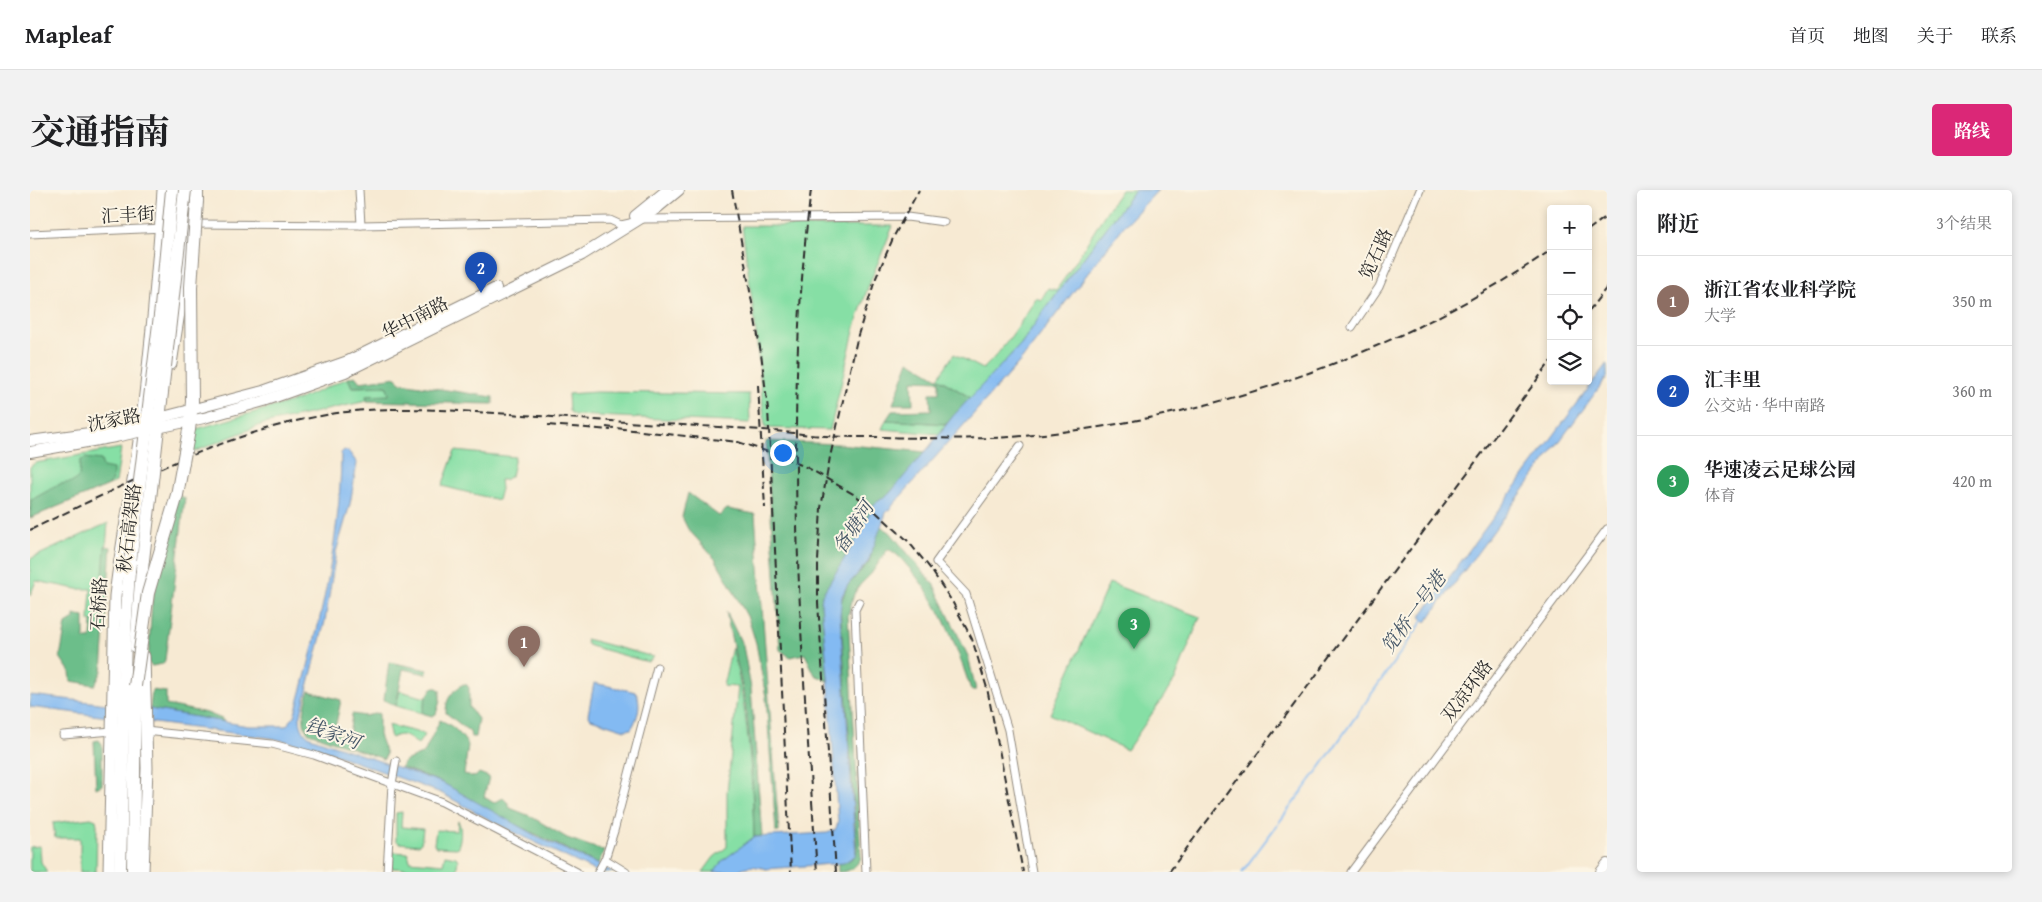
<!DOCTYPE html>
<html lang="zh">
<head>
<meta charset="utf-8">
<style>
	body { margin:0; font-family:"Gentium Book Plus","Noto Serif SC",serif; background:#f2f2f2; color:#202124 }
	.controls { position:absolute; right:15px; top:15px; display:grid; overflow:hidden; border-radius:5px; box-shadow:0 2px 8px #0003 }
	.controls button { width:45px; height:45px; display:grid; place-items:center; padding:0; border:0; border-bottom:1px solid #e0e0e0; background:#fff; color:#202124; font:25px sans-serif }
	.you { position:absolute; left:752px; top:262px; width:18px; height:18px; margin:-12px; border:4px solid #fff; border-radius:50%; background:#1a73e8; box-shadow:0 0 0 8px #1a73e833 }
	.badge { display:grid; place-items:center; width:32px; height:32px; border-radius:50%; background:#db2777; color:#fff; font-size:16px; font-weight:700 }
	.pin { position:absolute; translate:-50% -41px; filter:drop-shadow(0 1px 2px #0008) }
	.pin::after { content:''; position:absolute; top:26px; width:18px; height:15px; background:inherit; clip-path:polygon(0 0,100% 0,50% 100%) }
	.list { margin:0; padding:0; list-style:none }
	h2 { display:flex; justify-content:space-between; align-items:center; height:65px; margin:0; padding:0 20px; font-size:21px }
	h2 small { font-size:16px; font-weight:400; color:#757577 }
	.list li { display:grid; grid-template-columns:32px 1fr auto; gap:15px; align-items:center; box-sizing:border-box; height:90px; padding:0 20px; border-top:1px solid #e0e0e0 }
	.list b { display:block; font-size:19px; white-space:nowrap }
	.list p { margin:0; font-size:16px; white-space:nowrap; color:#757577 }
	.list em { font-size:16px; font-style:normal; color:#757577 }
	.icon { flex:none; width:28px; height:28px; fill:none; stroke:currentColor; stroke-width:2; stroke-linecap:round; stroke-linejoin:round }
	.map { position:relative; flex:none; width:1577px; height:682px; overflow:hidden; border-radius:5px }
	header { display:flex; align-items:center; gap:30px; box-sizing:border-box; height:70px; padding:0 25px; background:#fff; border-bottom:1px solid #e0e0e0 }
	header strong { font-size:24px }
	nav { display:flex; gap:28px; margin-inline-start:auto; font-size:18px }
	.intro { display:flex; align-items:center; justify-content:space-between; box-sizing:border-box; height:120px; padding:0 30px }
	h1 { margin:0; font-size:35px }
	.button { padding:12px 22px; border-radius:5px; background:#db2777; color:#fff; font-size:18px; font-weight:700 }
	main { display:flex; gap:30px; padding:0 30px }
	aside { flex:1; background:#fff; border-radius:5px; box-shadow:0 2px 8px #0003 }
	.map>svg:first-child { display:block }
	.green { fill:#86dfa5; stroke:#588568 }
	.forest { fill:#6cbe8a; stroke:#4c745a }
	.water { fill:#83baf2; stroke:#57728e }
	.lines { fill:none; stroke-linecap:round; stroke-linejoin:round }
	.stream { stroke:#83baf2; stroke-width:2 }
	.street-casing { stroke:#918a7f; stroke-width:9 }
	.secondary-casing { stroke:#918a7f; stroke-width:12 }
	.primary-casing { stroke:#918a7f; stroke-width:13 }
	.highway-casing { stroke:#918a7f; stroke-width:14 }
	.street { stroke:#fff; stroke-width:7 }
	.secondary { stroke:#fff; stroke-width:10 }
	.primary { stroke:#fff; stroke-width:11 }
	.highway { stroke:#fff; stroke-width:12 }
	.rail { stroke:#2b2b2b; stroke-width:2; stroke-dasharray:8 4; stroke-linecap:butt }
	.secondary-bridge-casing { stroke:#918a7f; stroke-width:12; stroke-linecap:butt }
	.highway-bridge-casing { stroke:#918a7f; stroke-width:14; stroke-linecap:butt }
	.secondary-bridge { stroke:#fff; stroke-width:10 }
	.highway-bridge { stroke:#fff; stroke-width:12 }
	.labels { text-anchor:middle; stroke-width:4; stroke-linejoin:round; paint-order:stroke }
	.street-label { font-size:18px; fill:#2b2b2b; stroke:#fcf5e5 }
	.water-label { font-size:19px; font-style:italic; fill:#455667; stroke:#fcf5e5 }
</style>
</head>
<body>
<header>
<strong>Mapleaf</strong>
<nav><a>首页</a><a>地图</a><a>关于</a><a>联系</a></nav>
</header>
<div class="intro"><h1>交通指南</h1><a class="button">路线</a></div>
<main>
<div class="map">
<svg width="1577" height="682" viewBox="0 0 1577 682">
	<rect width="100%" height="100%" fill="#fcf5e5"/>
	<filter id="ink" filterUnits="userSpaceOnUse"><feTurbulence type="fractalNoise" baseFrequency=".02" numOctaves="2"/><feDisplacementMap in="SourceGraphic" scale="10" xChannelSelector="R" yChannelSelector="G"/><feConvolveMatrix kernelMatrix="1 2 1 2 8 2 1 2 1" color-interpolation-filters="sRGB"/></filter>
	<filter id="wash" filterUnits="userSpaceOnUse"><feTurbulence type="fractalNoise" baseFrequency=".0096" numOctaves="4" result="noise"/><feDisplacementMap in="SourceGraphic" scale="20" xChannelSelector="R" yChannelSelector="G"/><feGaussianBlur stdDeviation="1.12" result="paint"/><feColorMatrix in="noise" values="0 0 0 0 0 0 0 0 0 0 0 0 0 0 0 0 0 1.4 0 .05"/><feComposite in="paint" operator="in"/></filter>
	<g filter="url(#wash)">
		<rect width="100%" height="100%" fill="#f7ead3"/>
		<g class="green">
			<path d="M1091,0H1105L1018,115L991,154L941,208L908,188L924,164L953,179C975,158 990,134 1006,108L1011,110L1018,98L1026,100C1050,68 1068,32 1091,0Z"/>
			<path d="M712,36H863L838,97L825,137L800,240L735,238L725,133Z"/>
			<path d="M318,188L322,197L357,196L360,206H336L337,211L233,234L161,263L163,240L270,209Z"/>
			<path d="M566,202L719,204L720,233L544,225L539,221L538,204Z"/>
			<path d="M856,230L916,234L909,244L852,239Z"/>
			<path d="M91,258L86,292L0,328V277L5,273Z"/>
			<path d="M425,261L485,267L481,286L475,290H470L471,299L468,310L412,296Z"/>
			<path d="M78,333L70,432L59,431L61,399H47L6,391L0,406V369Z"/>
			<path d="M1079,393L1170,427L1145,490L1097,560L1020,524Z"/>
			<path d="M556,449L624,467L618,472L560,456L557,454Z"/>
			<path d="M702,457C718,520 722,583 724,647L693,671L684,682H673L684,667L697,657V602L708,497L693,496Z"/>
			<path d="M370,501L396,508L392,523L366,516Z"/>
			<path d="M358,535L395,544L388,554C378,548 374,541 361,548Z"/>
			<path d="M372,622L371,637L393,639L391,653L389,655L369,653L366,650V623Z"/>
			<path d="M61,628L66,630L67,635L66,682H50V648H25L23,633Z"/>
			<path d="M428,631C432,637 431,652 427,658L406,657L404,654L406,640L427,641Z"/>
			<path d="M10,656L11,672L17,682H0V657Z"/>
			<path d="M363,662L378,663L380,671L413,674L415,665L426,667L428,670L426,682L362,678Z"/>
		</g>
		<g class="forest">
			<path d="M879,171L941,208L916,234L856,230L862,221L901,220L900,203H909V191L882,190L883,214H863Z"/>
			<path d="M325,186L330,192L367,187L371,193L463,207V214L337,211L336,206L359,205L357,196L322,197L318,188Z"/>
			<path d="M736,251L808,254L896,262L859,304L844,314L830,343L792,405L791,414L798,491L785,485L775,464L760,467L750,460Z"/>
			<path d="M55,268L71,270L73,277L83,279V288L79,295L0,328L1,310L30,294L43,292L49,286L50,271Z"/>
			<path d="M658,303L689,326L697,319L725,324L749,642H746L736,507L726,453L718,428L699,393L686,370L658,339L652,327Z"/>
			<path d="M147,305L155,308L135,470L133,474L122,476L118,473L122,411Z"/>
			<path d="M850,336L860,342L904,395L938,466L946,500H941C926,455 912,416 880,379C873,371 868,364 858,359L841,384L830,395L824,404L818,425L831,668C825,678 820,682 808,682V674C816,673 820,670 826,665L827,659L810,415L817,396L839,372Z"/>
			<path d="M75,356L81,357L72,481L65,495L41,491L40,482L30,467L36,434L44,429V425L54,427V449H61L62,431L70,432Z"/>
			<path d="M696,421L713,456L721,498L732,646L724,647C723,597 721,546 712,496C707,471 700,446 696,421Z"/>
			<path d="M359,472L398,480L396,484L373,479L366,516L354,510Z"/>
			<path d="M433,494L437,495L439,498V517L448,529L445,547H441L440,542L416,523C416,508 421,503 433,494Z"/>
			<path d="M402,498H407L410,500V511L406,524L402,526L392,523L396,508Z"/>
			<path d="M122,500L136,502V515L177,523L192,529L194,532L120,519Z"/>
			<path d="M279,501L311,510L304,543L319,547L322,524L335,526L349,523V545L356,564L354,569L279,543C269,532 276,514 279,501Z"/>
			<path d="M410,530C423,535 431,544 438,555L434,584L445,587L449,583L459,587L454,607L464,613L473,608L478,613L480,618L500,626L537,648L574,661L568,674L480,632L413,593L371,577L375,571L394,563Z"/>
			<path d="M69,550L72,554V595L66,598L64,551Z"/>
		</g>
		<g class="water">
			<path d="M1105,0H1128L1094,36L992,169L856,323L838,372L817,396L812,406L810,425L826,665L814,673L736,679C726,676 715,674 707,682H684L692,671L724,647L797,643L805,640L808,633L798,487L791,414L792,405L830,343L844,314L859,304L900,256L923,226L991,154L1018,115Z"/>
			<path d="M1577,173V187L1403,423L1396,432L1390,427Z"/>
			<path d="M314,260L319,262L327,273L320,314L306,362L295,431L270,528C271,538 272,541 280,547L413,593L508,647L584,682H567L473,637L411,603L290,559L241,548L0,517V505L120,519L218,536H256L264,527C288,443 311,351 311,263Z"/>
			<path d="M564,493L606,502C612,513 608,529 601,539L595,540L561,529L558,525Z"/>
		</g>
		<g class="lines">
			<path class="stream" d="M1212,682L1291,576L1394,429"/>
		</g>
	</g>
	<g filter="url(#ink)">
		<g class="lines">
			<defs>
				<g id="street">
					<path d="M329,0L331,35"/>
					<path d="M610,29L877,27L914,32"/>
					<path d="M162,34L331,35L580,30L591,35L600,33"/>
					<path d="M0,44L134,38"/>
					<path d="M1322,137L1349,97L1390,0"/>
					<path d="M990,256L906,372L936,404L978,540L1002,682"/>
					<path d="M829,412L825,420L836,682"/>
					<path d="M115,541L242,554L284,565L412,612L547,682"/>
					<path d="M33,545L83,541"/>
					<path d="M575,669L596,682"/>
					<path d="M357,682L362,594L366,571"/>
					<path d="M568,682L575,669L584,641L627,477"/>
					<path d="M1321,682L1577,339"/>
				</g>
				<g id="secondary">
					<path d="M605,26L637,0"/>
					<path d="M172,217L233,201L318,171L466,98"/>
					<path d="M174,228L234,211L315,182L552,65L626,19L649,0"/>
					<path d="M0,251L82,240"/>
					<path d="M0,262L85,247"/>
					<path d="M1571,682L1577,674"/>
				</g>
				<g id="primary">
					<path d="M141,174L153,97L161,7"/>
					<path d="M79,682L85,406C90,363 98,321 105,279C119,186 127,93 133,0"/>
					<path d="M113,682L117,578L114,466"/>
				</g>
				<g id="highway">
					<path d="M167,11V0"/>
					<path d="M106,457L112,379"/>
					<path d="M90,682L95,442L99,381"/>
					<path d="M103,682L105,487"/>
				</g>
			</defs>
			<use href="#street" class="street-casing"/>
			<use href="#secondary" class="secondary-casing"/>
			<use href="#primary" class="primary-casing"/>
			<use href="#highway" class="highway-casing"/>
			<use href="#street" class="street"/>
			<use href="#secondary" class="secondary"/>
			<use href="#primary" class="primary"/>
			<use href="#highway" class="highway"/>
			<g class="rail">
				<path d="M702,0L731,163L738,219L761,682"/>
				<path d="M781,0C752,227 771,455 787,682"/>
				<path d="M1558,40L1577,26"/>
				<path d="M1558,122L1577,97"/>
				<path d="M728,195L735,318"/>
				<path d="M518,235L581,240"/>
				<path d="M576,237L708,252L745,264L778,278L825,305L839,316L877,350L900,378L923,413L942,449L957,498L993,682"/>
				<path d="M0,340C92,296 195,242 296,225C345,216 396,219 446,222C502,225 557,230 613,233C653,235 692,237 732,240C753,241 774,245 795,246C814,247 832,247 851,247C888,248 925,249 962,248C1158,238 1359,170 1521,60"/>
				<path d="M806,682L788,413V371L791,318L800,267L828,145L845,90L864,46L889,0"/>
				<path d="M1139,682L1521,171"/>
			</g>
			<defs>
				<g id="secondary-bridge">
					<path d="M82,240L172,217"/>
					<path d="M85,247L174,228"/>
				</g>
				<g id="highway-bridge">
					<path d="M112,379L155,0"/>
					<path d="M99,381L131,117L142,0"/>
					<path d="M105,496L118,403L147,305L159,240L162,212L161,97L167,11"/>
				</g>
			</defs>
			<use href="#secondary-bridge" class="secondary-bridge-casing"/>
			<use href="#highway-bridge" class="highway-bridge-casing"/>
			<use href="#secondary-bridge" class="secondary-bridge"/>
			<use href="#highway-bridge" class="highway-bridge"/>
		</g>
	</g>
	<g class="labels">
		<g class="street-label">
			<text transform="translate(98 25) rotate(-3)" y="6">汇丰街</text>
			<text transform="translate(1346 64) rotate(-66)" y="6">笕石路</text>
			<text transform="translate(385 128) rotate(-27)" y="6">华中南路</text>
			<text transform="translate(84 230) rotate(-11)" y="6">沈家路</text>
			<text transform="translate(99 338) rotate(-83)" y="6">秋石高架路</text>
			<text transform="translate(69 414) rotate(-87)" y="6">石桥路</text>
			<text transform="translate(1437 501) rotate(-53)" y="6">双凉环路</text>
		</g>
		<g class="water-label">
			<text transform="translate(823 337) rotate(-57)" y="7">备塘河</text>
			<text transform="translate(1383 422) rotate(-54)" y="7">笕桥一号港</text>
			<text transform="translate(303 543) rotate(20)" y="7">钱家河</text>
		</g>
	</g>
</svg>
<div class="controls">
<button>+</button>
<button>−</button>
<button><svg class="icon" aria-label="locate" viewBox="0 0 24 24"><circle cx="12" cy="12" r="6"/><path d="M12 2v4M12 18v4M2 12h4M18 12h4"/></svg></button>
<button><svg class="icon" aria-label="layers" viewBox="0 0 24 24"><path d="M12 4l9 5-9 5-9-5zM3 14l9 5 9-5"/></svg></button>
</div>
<div class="you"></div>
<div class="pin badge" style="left:494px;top:477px;background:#8d6e63">1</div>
<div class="pin badge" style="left:451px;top:103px;background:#1a4fb4">2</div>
<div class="pin badge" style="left:1104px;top:459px;background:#2e9e5b">3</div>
</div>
<aside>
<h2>附近<small>3个结果</small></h2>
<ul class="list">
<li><span class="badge" style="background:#8d6e63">1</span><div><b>浙江省农业科学院</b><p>大学</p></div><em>350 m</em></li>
<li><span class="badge" style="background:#1a4fb4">2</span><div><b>汇丰里</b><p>公交站 · 华中南路</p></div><em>360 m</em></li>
<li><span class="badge" style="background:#2e9e5b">3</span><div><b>华速凌云足球公园</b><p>体育</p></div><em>420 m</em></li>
</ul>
</aside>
</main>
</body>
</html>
